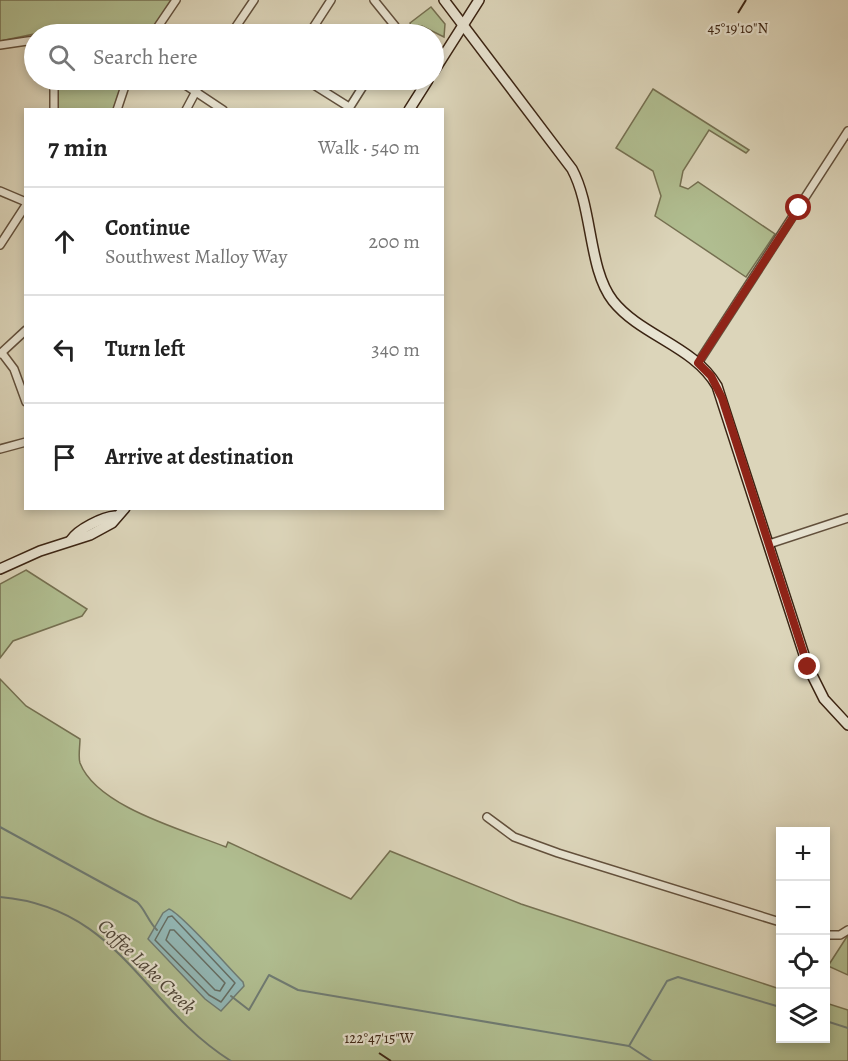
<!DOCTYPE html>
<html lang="en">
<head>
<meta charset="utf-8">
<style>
	body { margin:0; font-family:Alegreya,serif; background:#f2f2f2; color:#222 }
	.controls { position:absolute; right:18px; bottom:18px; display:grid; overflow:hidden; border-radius:0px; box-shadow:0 3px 9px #0003 }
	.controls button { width:54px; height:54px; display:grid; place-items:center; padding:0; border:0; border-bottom:2px solid #e0e0e0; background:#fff; color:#222; font:30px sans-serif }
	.stop { position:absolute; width:18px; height:18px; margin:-14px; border:4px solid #8f2418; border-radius:50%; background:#fff }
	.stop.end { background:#8f2418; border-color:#fff; box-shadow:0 2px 6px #0008 }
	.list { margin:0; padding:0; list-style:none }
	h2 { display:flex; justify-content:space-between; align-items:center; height:78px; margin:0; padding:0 24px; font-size:26px }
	h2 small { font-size:20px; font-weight:400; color:#767676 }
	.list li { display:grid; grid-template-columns:39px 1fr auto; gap:18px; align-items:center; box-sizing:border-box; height:108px; padding:0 24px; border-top:2px solid #e0e0e0 }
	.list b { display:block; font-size:22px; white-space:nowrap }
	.list p { margin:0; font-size:20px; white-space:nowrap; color:#767676 }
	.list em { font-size:20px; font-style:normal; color:#767676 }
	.icon { flex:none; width:33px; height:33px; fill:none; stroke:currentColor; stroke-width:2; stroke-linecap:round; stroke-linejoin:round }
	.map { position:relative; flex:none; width:848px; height:1061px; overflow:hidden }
	.search { position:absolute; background:#fff; box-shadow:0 3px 9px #0003; left:24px; top:24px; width:420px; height:66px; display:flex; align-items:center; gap:15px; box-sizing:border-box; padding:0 21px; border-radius:33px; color:#767676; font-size:22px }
	.panel { position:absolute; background:#fff; box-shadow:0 3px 9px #0003; left:24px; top:108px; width:420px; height:402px; border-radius:0px }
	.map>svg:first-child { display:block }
	.green { fill:#b0bd90; stroke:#757051; stroke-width:1.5 }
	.water { fill:#93b8b6; stroke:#6f7c74; stroke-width:1.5 }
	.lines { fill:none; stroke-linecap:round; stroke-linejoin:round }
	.shore { stroke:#666e64; stroke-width:1.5 }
	.stream { stroke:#6f7c74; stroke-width:2 }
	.minor-casing { stroke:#62503c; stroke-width:10 }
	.secondary-casing { stroke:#3a2312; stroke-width:12 }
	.minor { stroke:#e8e4d2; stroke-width:7 }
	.secondary { stroke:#e8e4d2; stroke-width:9 }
	.route { stroke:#8f2418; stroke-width:8 }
	.ticks { fill:none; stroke:#3a2312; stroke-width:2 }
	.labels { text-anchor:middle; stroke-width:4.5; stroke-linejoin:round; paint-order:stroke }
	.water-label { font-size:20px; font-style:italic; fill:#50483b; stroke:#e8e4d2 }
	.ticks-label { font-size:15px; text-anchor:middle; fill:#3a2312; stroke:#e8e4d2; stroke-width:4.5; stroke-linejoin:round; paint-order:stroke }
</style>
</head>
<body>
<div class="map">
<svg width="848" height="1061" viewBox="0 0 848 1061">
	<rect width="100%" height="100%" fill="#dcd5ba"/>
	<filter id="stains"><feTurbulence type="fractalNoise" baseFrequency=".00333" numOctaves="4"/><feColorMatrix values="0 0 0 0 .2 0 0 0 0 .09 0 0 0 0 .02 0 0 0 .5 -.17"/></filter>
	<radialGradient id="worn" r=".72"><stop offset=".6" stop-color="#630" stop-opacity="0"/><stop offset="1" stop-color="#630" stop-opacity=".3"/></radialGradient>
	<g class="green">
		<path d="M0,0H172L150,34H34L0,41Z"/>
		<path d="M431,7L445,24L444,37L422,26L412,29L410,23Z"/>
		<path d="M58,80H126L115,110L58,109Z"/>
		<path d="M653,89L749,150L746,153L709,130L683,171L680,186L688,189L698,182L775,234L746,277L655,216L661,196L653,171L616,148Z"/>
		<path d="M26,570L87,609L82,616L13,641L0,658V584Z"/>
		<path d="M0,679L26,706L80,739C80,746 78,757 80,763C97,807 184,830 226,847L228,842L351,899L390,851L521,904L780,989V1038H826V1003L848,1010V1061H0Z"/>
		<path d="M848,935V975L828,966Z"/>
	</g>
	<path class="water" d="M169,909C180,912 230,969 243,982L244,986L221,1011L205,999L148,939L163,913Z"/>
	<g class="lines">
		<g class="shore">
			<path d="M172,916L235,983L221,1002L209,995L155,940L168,917Z"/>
			<path d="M170,930H174L225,983L220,991L215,990L166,940Z"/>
		</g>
		<g class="stream">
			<path d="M0,827L137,902C145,909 148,921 157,930"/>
			<path d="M0,897C119,907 143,1006 231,1061"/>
			<path d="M231,996L249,1010L269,975L298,990L629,1046L652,1061"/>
			<path d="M826,1021L848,1028"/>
			<path d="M629,1046L667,981L678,977L780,1007"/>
		</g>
		<defs>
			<g id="minor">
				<path d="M374,0L395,26L396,34"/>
				<path d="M153,34L176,0"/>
				<path d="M231,34L254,0"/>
				<path d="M309,34L331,0"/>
				<path d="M0,45L34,40"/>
				<path d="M178,80L223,110"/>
				<path d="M306,80L349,107"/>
				<path d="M54,110V80"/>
				<path d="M117,110L127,80"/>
				<path d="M186,110L202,80"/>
				<path d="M348,110L367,80"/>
				<path d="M0,191L26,202"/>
				<path d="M0,245L26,205"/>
				<path d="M2,353L14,369L26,402"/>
				<path d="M0,354L26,330"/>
				<path d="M698,363L848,131"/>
				<path d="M0,449L26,442"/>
				<path d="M769,544L848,518"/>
				<path d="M487,817L514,837L558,853L780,922"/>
				<path d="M826,935H840L848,930"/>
			</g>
			<g id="secondary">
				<path d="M444,0L572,169C593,208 588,269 613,301C641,336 694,346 717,386L808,667L824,699L848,725"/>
				<path d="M434,71L479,0"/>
				<path d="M409,110L428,80"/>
				<path d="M71,540C78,529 103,517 115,516"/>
				<path d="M0,569L40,551L90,535L112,523L125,508"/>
			</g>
		</defs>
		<use href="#minor" class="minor-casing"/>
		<use href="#secondary" class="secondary-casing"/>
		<use href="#minor" class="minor"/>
		<use href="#secondary" class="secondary"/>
	</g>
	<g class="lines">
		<path class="route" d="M799,208L698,363L711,376L722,398L808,667"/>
	</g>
	<path class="ticks" d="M738,13L746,0M379,1053L391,1061"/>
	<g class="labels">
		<g class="water-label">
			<text transform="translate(147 966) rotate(44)" y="7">Coffee Lake Creek</text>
		</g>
	</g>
	<g class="ticks-label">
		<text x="738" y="33">45°19'10"N</text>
		<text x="379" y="1043">122°47'15"W</text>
	</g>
	<rect width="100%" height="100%" filter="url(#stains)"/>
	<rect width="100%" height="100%" fill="url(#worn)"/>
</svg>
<div class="controls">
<button>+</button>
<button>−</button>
<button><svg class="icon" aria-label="locate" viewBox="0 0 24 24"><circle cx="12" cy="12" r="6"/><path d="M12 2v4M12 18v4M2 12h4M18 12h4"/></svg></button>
<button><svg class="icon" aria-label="layers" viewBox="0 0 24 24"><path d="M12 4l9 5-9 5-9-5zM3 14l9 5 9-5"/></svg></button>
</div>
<div class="stop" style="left:799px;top:208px"></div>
<div class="stop end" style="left:808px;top:667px"></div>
<div class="search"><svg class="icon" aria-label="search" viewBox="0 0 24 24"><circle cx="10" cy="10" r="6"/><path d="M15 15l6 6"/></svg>Search here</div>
<section class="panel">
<h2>7 min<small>Walk · 540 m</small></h2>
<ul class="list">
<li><svg class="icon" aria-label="ahead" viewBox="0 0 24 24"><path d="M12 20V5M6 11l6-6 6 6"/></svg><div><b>Continue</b><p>Southwest Malloy Way</p></div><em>200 m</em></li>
<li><svg class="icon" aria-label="left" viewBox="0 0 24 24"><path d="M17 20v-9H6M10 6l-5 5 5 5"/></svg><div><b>Turn left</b></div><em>340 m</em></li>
<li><svg class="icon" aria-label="arrive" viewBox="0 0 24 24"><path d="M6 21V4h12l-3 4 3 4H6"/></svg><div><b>Arrive at destination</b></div></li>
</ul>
</section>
</div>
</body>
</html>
